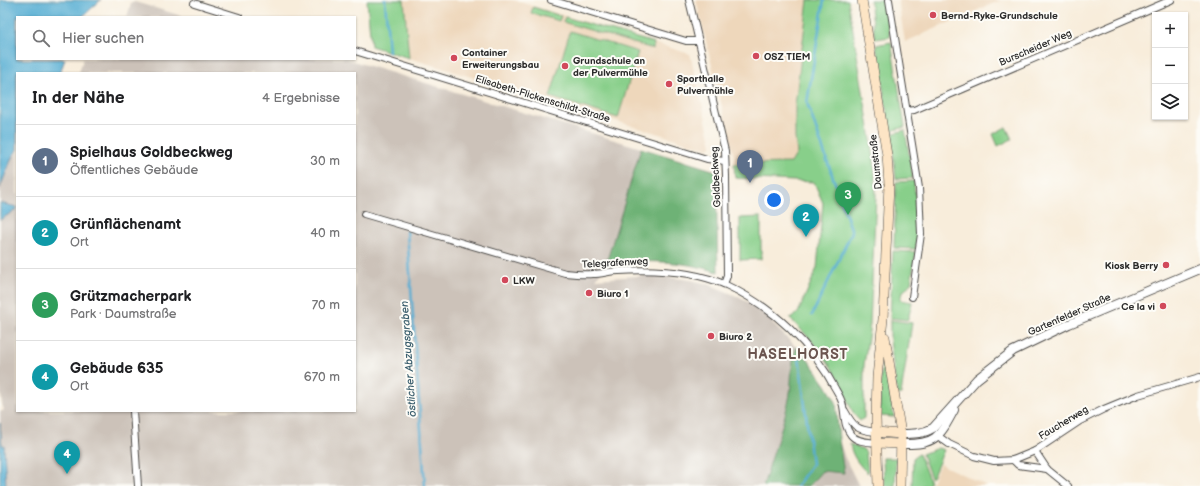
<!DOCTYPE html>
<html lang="de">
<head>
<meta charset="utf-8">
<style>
	body { margin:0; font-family:"Balsamiq Sans",sans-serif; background:#f2f2f2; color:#202124 }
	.controls { position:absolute; right:12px; top:12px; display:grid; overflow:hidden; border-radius:0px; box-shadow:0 1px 3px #0004 }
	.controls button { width:36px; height:36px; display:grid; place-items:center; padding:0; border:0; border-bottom:1px solid #e0e0e0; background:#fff; color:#202124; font:20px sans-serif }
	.you { position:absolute; left:774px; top:200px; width:14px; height:14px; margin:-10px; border:3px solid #fff; border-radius:50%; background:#1a73e8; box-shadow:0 0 0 6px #1a73e833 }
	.badge { display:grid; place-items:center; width:26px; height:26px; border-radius:50%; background:#d1495b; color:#fff; font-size:13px; font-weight:700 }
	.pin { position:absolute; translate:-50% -33px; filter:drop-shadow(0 1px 2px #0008) }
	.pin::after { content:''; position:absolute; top:21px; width:14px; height:12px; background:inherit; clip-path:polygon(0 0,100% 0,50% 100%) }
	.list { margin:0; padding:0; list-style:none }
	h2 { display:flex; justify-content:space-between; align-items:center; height:52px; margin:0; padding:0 16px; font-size:17px }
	h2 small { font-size:13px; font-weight:400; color:#757577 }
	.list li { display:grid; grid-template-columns:26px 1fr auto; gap:12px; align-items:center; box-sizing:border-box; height:72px; padding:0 16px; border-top:1px solid #e0e0e0 }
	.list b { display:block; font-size:15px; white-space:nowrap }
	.list p { margin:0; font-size:13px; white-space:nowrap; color:#757577 }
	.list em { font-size:13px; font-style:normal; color:#757577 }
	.icon { flex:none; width:22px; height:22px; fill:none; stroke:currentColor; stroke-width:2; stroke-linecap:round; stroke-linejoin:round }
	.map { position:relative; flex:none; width:1200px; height:486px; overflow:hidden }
	.search { position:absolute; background:#fff; box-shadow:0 1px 3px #0004; left:16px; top:16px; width:340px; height:44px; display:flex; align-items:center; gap:10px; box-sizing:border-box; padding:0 14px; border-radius:0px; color:#757577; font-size:15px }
	.panel { position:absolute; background:#fff; box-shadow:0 1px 3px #0004; left:16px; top:72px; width:340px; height:340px; border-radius:0px }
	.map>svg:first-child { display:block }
	.built { fill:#eed7bb }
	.industrial { fill:#ccc2b9 }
	.green { fill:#88cf8a; stroke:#5a7d5a }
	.forest { fill:#6eb276; stroke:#4c6e50 }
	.water { fill:#56aed3; stroke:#406c7f }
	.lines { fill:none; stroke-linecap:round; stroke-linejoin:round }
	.stream { stroke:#56aed3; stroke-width:2.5 }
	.minor-casing { stroke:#4a4845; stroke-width:8 }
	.tertiary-casing { stroke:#4a4845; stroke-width:10 }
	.secondary-casing { stroke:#4a4845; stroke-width:10 }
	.minor { stroke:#fff; stroke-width:6 }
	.tertiary { stroke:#fff; stroke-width:8 }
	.secondary { stroke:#fde5c5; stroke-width:9 }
	.poi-dot { fill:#d1495b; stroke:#fdfcf7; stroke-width:1.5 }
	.labels { text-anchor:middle; stroke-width:4; stroke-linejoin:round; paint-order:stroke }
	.poi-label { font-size:10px; font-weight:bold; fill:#2b2b2b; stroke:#fdfcf7; text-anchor:start }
	.street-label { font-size:10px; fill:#2b2b2b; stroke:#fdfcf7 }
	.water-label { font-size:11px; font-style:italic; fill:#3c5f6e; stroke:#fdfcf7 }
	.district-label { font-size:14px; font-weight:bold; letter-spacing:1px; fill:#6b554f; stroke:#fdfcf7 }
</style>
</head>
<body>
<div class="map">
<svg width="1200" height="486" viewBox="0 0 1200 486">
	<rect width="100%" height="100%" fill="#fdfcf7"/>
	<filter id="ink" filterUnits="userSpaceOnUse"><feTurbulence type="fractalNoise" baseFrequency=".025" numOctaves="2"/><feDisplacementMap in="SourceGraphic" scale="8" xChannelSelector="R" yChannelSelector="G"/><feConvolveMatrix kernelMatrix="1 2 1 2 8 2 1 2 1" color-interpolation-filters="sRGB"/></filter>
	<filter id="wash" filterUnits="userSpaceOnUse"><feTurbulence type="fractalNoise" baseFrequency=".012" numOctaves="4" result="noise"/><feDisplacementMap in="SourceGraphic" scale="16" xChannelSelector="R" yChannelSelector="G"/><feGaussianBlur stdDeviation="0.9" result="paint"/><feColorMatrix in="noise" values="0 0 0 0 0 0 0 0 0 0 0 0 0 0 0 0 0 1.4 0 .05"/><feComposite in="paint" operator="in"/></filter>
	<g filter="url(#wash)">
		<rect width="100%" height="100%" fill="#f8eddb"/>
		<g class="built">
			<path d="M404,0H513L690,54L712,145L708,149L409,58Z"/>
			<path d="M696,0H808L795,105V138L797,153L791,163L734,164V156Z"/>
			<path d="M898,0H1001L905,42Z"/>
			<path d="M940,464L987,486H930Z"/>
		</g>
		<g class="industrial">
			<path d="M135,2L185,17H127L131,3Z"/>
			<path d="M83,59H346L641,148L606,264L596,279L651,275L691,280L708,284L732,294L748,302L774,320L773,324L806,357L826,385L836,402L839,440L845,458L859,486H0V412L4,410L2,404L0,383V220L17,209V411H355V73H79Z"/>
			<path d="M17,150V207L0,203V188L13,155Z"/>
		</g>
		<g class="green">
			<path d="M367,0H404L409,58L371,46Z"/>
			<path d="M808,0H848L874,158L876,196L870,324L864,365V418L860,421C850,413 846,392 839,380C826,357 809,336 790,319L798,313L817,268L823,203L814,182L735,178L734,164L791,163L797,153L795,138V105Z"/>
			<path d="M870,0H884L890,37L875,39Z"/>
			<path d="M533,7L561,16L559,21L531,13Z"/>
			<path d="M565,17L654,43L653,49L563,22Z"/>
			<path d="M570,31L638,52L618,118L550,97Z"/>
			<path d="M891,42L905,127L890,131L876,45Z"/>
			<path d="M1006,127L1012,139L998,146L993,134Z"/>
			<path d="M905,130L913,178L896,179L891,134Z"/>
			<path d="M914,181L917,218L916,249L894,248L896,182Z"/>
			<path d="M761,217V259L740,260V218Z"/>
			<path d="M893,251L916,252L911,283L902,293L900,300L912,302L908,320L890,318Z"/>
			<path d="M890,320L912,323L901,394L897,395L890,340Z"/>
			<path d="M883,353L894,417L880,416V387Z"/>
			<path d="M850,444L863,449L866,453L868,473C859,466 851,454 850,444Z"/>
			<path d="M938,448L944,450L933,476L931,478L922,454Z"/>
			<path d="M919,454L930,482L928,486H912L913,458Z"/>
			<path d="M883,458H896L895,486H884Z"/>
		</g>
		<g class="forest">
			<path d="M641,148L716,171L718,272C679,260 646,260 606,264Z"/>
			<path d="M797,347L806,357L826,385L836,402L839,440L844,473L822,471L809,486H763C771,459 781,432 788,404C793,385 789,365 797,347Z"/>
		</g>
		<g class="water">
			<path d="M0,0H101L82,17H17V59H65L60,73H17V150L13,155L0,188Z"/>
			<path d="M0,203L17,207V209L0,220Z"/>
			<path d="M0,423L2,445H4L6,486H0Z"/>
		</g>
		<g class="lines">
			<g class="stream">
				<path d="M385,0L389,52"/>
				<path d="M407,231L425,486"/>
				<path d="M812,315L852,232L807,103L824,0"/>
				<path d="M797,486L812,464L799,357"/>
			</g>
		</g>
	</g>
	<g filter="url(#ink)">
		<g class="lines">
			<defs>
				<g id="minor">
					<path d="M551,0L686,41H699"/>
					<path d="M689,0L725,151L726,176L727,276L724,284"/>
					<path d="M889,0L919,188L921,234L912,297"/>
					<path d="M194,3L239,17"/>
					<path d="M355,51L707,159L725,161"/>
					<path d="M907,111L914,110L1171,0"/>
					<path d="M364,214L565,273C574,274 584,275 593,274C602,274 610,271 619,271C655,269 694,271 726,285C773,307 812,344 836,390C839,395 842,401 843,406C845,416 844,427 851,435C857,442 868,442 876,443"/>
					<path d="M133,411L138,486"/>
					<path d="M845,411C854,428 858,430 876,432"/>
					<path d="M938,436L949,444L974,456L994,461L1013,460L1035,451L1080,421L1104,409L1138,395L1200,377"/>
					<path d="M1035,451L1047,469L1068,486"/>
					<path d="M1013,460L1018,465L1047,469"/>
				</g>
				<g id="tertiary">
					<path d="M901,434C912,434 923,434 933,428L977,379L1013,351L1069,324L1200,269"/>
					<path d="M901,444C935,445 939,438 954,410"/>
				</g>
				<g id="secondary">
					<path d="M862,0L887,155L889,184L883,319L877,377L876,418L878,486"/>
					<path d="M885,337L901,434L900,486"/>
					<path d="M876,432L901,434"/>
					<path d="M876,443L901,444"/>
				</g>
			</defs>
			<use href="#minor" class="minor-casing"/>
			<use href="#tertiary" class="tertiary-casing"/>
			<use href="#secondary" class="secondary-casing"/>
			<use href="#minor" class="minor"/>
			<use href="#tertiary" class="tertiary"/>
			<use href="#secondary" class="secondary"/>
		</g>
	</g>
	<g class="poi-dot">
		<circle cx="933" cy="15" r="4"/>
		<circle cx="756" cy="56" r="4"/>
		<circle cx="454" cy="58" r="4"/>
		<circle cx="565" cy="66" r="4"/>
		<circle cx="669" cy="84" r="4"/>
		<circle cx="1166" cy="265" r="4"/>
		<circle cx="505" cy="280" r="4"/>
		<circle cx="589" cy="293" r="4"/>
		<circle cx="1163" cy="306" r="4"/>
		<circle cx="711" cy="336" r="4"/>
	</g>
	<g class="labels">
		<g class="poi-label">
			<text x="941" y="19">Bernd-Ryke-Grundschule</text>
			<text x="462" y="56">Container<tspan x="462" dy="12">Erweiterungsbau</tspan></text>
			<text x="764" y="60">OSZ TIEM</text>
			<text x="573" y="64">Grundschule an<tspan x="573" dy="12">der Pulvermühle</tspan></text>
			<text x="677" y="82">Sporthalle<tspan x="677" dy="12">Pulvermühle</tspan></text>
			<text x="1158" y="269" text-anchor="end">Kiosk Berry</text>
			<text x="513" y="284">LKW</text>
			<text x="597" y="297">Biuro 1</text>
			<text x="1155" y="310" text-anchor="end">Ce la vi</text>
			<text x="719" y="340">Biuro 2</text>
		</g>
		<g class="street-label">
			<text transform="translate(1035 47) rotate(-23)" y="4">Burscheider Weg</text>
			<text transform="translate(543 98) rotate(17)" y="4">Elisabeth-Flickenschildt-Straße</text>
			<text transform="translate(875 162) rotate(-96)" y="4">Daumstraße</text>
			<text transform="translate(715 177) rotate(-93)" y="4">Goldbeckweg</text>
			<text transform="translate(615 262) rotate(-3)" y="4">Telegrafenweg</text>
			<text transform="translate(1069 314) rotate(-24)" y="4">Gartenfelder Straße</text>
			<text transform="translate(1063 422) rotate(-31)" y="4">Faucherweg</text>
		</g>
		<g class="water-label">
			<text transform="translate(408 359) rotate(-94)" y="4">östlicher Abzugsgraben</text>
		</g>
		<g class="district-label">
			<text x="798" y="359">HASELHORST</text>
		</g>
	</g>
</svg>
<div class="controls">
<button>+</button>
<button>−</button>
<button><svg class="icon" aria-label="layers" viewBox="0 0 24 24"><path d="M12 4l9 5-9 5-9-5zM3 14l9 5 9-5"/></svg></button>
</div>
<div class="you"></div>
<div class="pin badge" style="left:750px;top:183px;background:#5c6f8a">1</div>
<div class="pin badge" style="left:806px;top:237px;background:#0f9aa8">2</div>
<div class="pin badge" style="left:848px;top:215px;background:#2e9e5b">3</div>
<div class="pin badge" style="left:67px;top:474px;background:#0f9aa8">4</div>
<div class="search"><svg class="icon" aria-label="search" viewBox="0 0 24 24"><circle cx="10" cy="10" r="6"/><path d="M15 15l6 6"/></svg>Hier suchen</div>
<section class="panel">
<h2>In der Nähe<small>4 Ergebnisse</small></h2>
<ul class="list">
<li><span class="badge" style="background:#5c6f8a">1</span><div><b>Spielhaus Goldbeckweg</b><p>Öffentliches Gebäude</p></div><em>30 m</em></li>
<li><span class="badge" style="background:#0f9aa8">2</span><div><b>Grünflächenamt</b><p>Ort</p></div><em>40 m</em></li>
<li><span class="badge" style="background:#2e9e5b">3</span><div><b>Grützmacherpark</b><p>Park · Daumstraße</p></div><em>70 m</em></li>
<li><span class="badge" style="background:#0f9aa8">4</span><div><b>Gebäude 635</b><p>Ort</p></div><em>670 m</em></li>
</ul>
</section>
</div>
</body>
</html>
